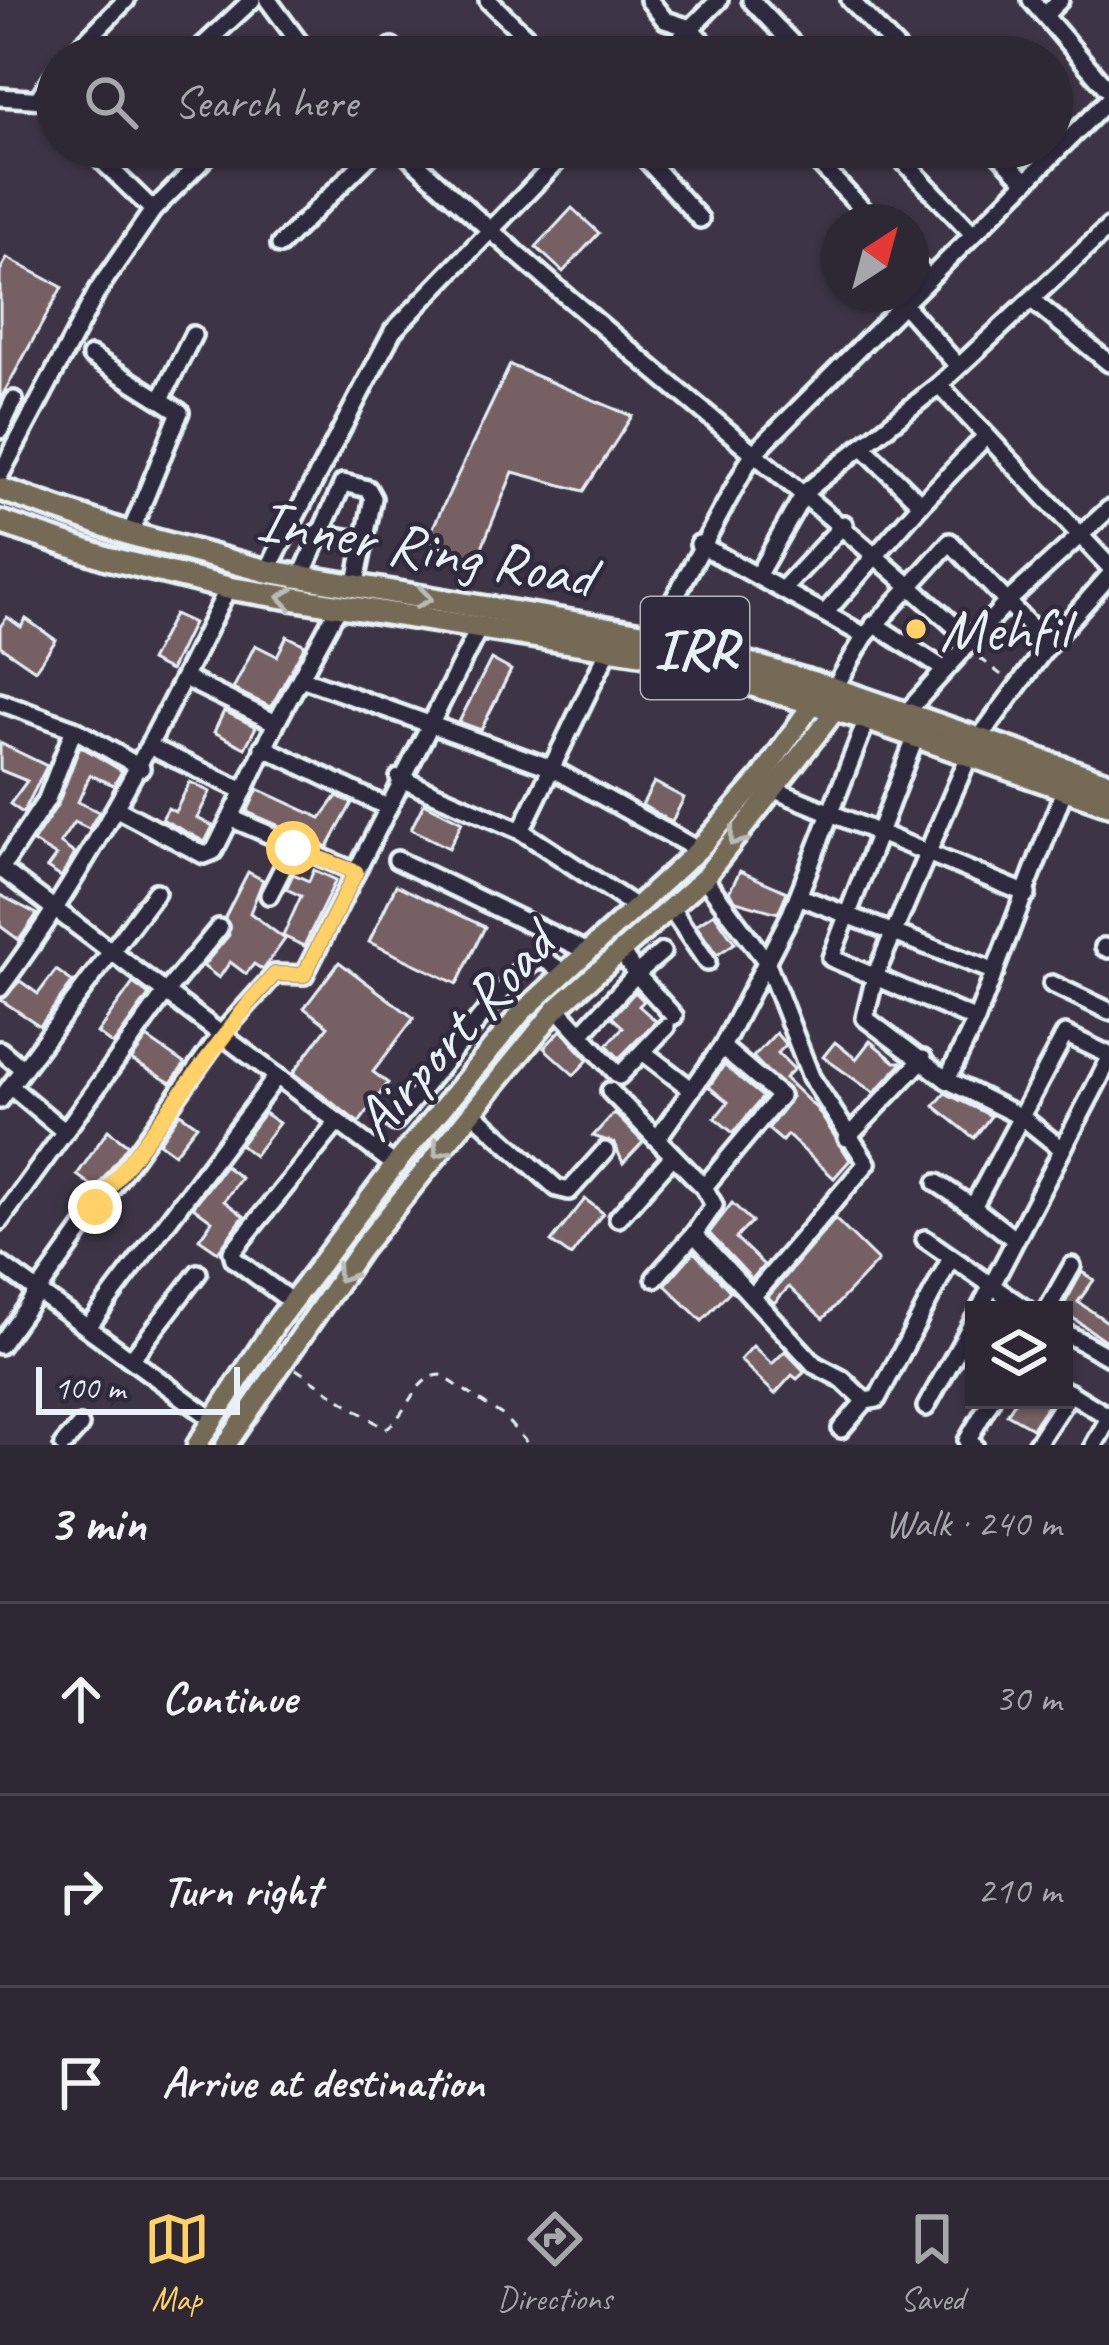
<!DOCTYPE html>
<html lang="en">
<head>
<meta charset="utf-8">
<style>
	body { margin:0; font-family:Caveat,sans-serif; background:#36303c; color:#f1f3f6 }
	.controls { position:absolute; right:36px; bottom:36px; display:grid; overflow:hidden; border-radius:0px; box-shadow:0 3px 9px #0004 }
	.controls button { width:108px; height:108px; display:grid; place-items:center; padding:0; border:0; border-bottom:3px solid #49444f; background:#2e2834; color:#f1f3f6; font:60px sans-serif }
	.compass { position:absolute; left:821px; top:204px; width:108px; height:108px; border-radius:50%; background:#2e2834; box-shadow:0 3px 9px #0004; rotate:36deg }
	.scale { position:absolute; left:36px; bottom:30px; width:204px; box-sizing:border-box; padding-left:12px; border:6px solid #e8f1f8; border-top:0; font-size:33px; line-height:42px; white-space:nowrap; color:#e8f1f8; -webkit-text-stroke:9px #2f2a3d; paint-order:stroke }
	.stop { position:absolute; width:36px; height:36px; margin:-27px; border:9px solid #ffd166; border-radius:50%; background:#fff }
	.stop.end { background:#ffd166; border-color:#fff; box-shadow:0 3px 12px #0008 }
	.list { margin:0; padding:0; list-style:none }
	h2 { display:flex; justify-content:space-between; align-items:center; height:156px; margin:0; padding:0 48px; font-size:51px }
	h2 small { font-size:39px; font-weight:400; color:#a7a6ac }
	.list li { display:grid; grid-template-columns:78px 1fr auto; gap:36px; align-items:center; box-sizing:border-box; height:192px; padding:0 48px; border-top:3px solid #49444f }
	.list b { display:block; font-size:45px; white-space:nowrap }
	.list em { font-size:39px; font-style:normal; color:#a7a6ac }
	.icon { flex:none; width:66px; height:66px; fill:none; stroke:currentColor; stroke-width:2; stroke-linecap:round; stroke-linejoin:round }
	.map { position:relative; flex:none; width:1109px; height:1445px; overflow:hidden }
	.search { position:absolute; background:#2e2834; box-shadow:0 3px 9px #0004; left:36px; right:36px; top:36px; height:132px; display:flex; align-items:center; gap:30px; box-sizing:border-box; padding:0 42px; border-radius:66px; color:#a7a6ac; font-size:45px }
	.sheet { height:732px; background:#2e2834 }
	nav { display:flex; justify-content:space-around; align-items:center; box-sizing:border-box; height:168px; border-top:3px solid #49444f; background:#2e2834; font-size:33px; color:#a7a6ac }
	nav a { display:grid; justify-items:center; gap:6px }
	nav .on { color:#ffd166 }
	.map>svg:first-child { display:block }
	.building { fill:#766163; stroke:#e8f1f8; stroke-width:3 }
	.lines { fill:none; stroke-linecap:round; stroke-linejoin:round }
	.minor-casing { stroke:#e8f1f8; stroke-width:24 }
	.major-casing { stroke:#e8f1f8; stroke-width:27 }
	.highway-casing { stroke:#e8f1f8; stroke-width:30 }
	.path { stroke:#e8f1f8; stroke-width:3; stroke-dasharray:9 9; stroke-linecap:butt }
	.minor { stroke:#2f2a3d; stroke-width:15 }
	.major { stroke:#756a55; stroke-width:18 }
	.highway { stroke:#756a55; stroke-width:21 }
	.oneway { stroke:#babbb7 }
	.route { stroke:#ffd166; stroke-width:15 }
	.poi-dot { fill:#ffd166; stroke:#2f2a3d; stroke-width:4.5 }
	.labels { text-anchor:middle; stroke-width:9; stroke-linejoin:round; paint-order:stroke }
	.shield { fill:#2f2a3d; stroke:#b0b5c0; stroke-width:3 }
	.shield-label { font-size:57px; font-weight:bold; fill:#e8f1f8 }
	.street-label { font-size:60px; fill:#e8f1f8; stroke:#2f2a3d }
	.poi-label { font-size:60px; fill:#e8f1f8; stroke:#2f2a3d; text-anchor:start }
</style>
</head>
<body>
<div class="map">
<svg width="1109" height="1445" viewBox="0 0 1109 1445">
	<rect width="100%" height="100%" fill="#3d3545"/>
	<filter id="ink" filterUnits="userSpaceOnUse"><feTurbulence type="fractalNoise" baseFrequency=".00833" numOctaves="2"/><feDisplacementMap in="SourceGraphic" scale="24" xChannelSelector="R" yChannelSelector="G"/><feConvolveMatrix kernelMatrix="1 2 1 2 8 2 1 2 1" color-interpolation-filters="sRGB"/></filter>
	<g filter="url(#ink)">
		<g class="building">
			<path d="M572,208L599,233L563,272L536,247Z"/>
			<path d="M7,258L62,287L0,400V271Z"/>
			<path d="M510,365L632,416L584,491L513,472L477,559L426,542Z"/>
			<path d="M174,614L193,623L170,671L150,661Z"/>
			<path d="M7,617L21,627L26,619L56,640L35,670L0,646V627Z"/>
			<path d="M287,636L305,645L271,707L233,689L255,645L277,656Z"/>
			<path d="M491,659L511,670L481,730L459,722Z"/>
			<path d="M224,711L256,727L245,748L214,732Z"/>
			<path d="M0,743L47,766L23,813L10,804L27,781L0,770Z"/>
			<path d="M80,746L122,771L114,785L90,775L78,802L99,812L89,829L74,822L60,843L75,854L61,877L47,868L56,856L33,842L58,804Z"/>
			<path d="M190,782L210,792L197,818L213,826L205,842L162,819L168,808L175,812Z"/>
			<path d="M654,782L684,798L672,822L642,805Z"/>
			<path d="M258,789L321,818L337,796L352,803L328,847L247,812Z"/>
			<path d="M424,803L462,822L449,848L411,829Z"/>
			<path d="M314,870L336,880L304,946L283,936L301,896L286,889L293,874L309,881Z"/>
			<path d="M740,871L787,892L778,913L736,901L729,892Z"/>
			<path d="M248,872L263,880L250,913L285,939L263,970L254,964L246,974L230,962L219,978L203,966L229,935L225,917Z"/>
			<path d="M396,885L485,927L457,984L369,942Z"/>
			<path d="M0,895L37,914L19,940L0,926Z"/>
			<path d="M714,913L735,943L717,955L696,925Z"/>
			<path d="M339,962L414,1018L373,1072L388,1083L359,1123L293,1073L328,1026L304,1008Z"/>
			<path d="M56,970L73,982L40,1026L1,1000L20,981L38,994Z"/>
			<path d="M133,983L149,995L113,1045L97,1033Z"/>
			<path d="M635,992L644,1001L639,1006L656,1021L619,1058L607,1045L623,1027L612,1017Z"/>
			<path d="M561,1030L588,1060L574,1075L544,1048Z"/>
			<path d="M776,1033L786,1045L778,1053L794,1069L785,1078L817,1109L850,1160L834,1178L787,1135L782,1141L768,1129L792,1097L753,1057Z"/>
			<path d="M147,1038L185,1064L171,1083L131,1060Z"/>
			<path d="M870,1041L895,1062H903L874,1093L823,1057L835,1042L856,1059Z"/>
			<path d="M724,1065L763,1097L733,1133L715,1118L728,1102L709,1087Z"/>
			<path d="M945,1093L991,1116L974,1138L934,1106Z"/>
			<path d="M180,1113L197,1125L174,1154L159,1143Z"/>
			<path d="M264,1113L279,1123L254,1156L240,1145Z"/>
			<path d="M614,1113L643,1142L623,1163L614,1143L593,1136Z"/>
			<path d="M108,1130L128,1145L96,1189L77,1175Z"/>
			<path d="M225,1166L241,1178L224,1201L244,1216L218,1252L199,1239L212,1221L193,1207Z"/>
			<path d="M585,1199L603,1213L571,1256L551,1242Z"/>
			<path d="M732,1203L752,1222L736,1238L764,1265L752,1279L709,1233Z"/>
			<path d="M835,1219L878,1261L823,1319L789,1287L774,1303L768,1297Z"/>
			<path d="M694,1252L730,1291L702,1321L665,1285Z"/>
			<path d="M1082,1272L1094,1280L1078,1302L1109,1323V1343L1061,1310Z"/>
			<path d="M753,1346L772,1364L785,1351L805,1372L797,1379L792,1375L775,1394L740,1360Z"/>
			<path d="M1016,1400H1051L1032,1428L1007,1414Z"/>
		</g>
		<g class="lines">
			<defs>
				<g id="minor">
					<path d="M268,0L310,57"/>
					<path d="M488,0L547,57"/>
					<path d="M649,0L665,20L690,28L717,57"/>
					<path d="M751,0L805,57"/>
					<path d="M850,0L905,57"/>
					<path d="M1031,0L1109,91"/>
					<path d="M1045,15L1060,0"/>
					<path d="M70,57L126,0"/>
					<path d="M191,57L252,0"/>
					<path d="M382,57L392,47L401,57"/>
					<path d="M662,57L719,0"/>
					<path d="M57,71L41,94L57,114"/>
					<path d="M0,97L44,100"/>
					<path d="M88,147L153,210"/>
					<path d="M399,147C582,319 783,470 969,639"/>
					<path d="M635,147L700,219"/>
					<path d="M803,147L875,222"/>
					<path d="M890,147L973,234"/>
					<path d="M992,147L1026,182"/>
					<path d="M280,245L379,147"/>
					<path d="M911,260L929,278"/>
					<path d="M1033,301L1109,363"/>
					<path d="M903,304L958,366"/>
					<path d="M91,356L180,412L130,534"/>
					<path d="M939,385L1109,566"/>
					<path d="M162,397L193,335"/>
					<path d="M0,430L14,400"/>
					<path d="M0,475L98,290L153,210L216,147"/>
					<path d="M921,504L986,436"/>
					<path d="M317,533L365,541"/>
					<path d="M699,544L865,636"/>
					<path d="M267,571L393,331L571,147"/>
					<path d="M757,576L805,492L939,385L1109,227"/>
					<path d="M301,577L343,483L368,489L373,498L355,587"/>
					<path d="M783,589L844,524"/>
					<path d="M825,613L921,504L862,446"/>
					<path d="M874,624L945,670"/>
					<path d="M654,636L752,455L1109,99"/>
					<path d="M184,678L276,723L339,606"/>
					<path d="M301,678L549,767L698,850"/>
					<path d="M834,689L865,636L950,542L1007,602L1109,509"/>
					<path d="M0,702L74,729L47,799L0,870"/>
					<path d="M905,714L1007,602L1048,645"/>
					<path d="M74,729L141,768"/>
					<path d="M916,736L831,958L976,1020L947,1080L1023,1118L1062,1149"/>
					<path d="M980,737L1048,645L1109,576"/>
					<path d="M263,747L385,806"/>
					<path d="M153,748L244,791L276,723"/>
					<path d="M399,778L521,831L636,907"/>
					<path d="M775,790L1027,894"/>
					<path d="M119,810L204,855L214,851L244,791"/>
					<path d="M233,819L356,872"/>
					<path d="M521,831L610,647"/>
					<path d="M397,860L588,952"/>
					<path d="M0,868L395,1165"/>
					<path d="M704,878L766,961L811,1077L867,1163L752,1297"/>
					<path d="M269,895L293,848"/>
					<path d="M798,896L995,972"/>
					<path d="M670,907L707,962"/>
					<path d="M1104,947L1109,949"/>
					<path d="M662,952L636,974L674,1016"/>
					<path d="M1052,984L1109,1011"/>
					<path d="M0,988C95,860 158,730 228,588"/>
					<path d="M557,1008L619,1076L666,1027"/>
					<path d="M976,1020L1065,788"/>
					<path d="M581,1034L636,974L620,950"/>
					<path d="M0,1050L23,1069L0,1100"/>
					<path d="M643,1052L691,1089"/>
					<path d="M23,1069L156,892"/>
					<path d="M947,1080L865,1018L875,976L969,756"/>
					<path d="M11,1087L64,1131"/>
					<path d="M610,1091L657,1139L722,1047L791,914L867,719"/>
					<path d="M472,1112L557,1188L569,1191L605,1151"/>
					<path d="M395,1122L517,973L542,958L565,973"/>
					<path d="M847,1138L923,1059"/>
					<path d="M657,1139L704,1187L714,1205L694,1234L815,1365L842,1379L865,1401L877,1399L951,1258"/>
					<path d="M937,1183L973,1207"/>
					<path d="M704,1187L780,1096L722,1047"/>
					<path d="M618,1218L672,1157"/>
					<path d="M0,1221L166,992L219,928"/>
					<path d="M925,1239L1027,1310"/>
					<path d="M1014,1239L973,1207L1065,1034L1109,1055"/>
					<path d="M0,1264L214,1420"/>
					<path d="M655,1278L694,1234"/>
					<path d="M292,1302L234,1259L232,1252L337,1123"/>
					<path d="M979,1310L1109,1060"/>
					<path d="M1047,1310L1072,1266"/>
					<path d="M88,1327L277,1076"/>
					<path d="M1064,1332L1109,1357"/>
					<path d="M0,1345L221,1034L275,974L304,975L479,628"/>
					<path d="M132,1358L198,1273"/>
					<path d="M1070,1393L1109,1417"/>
					<path d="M926,1407L974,1320"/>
					<path d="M841,1429L865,1401"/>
					<path d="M63,1445L80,1426"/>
					<path d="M974,1445L967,1441L991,1400"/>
					<path d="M1036,1445L1070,1393L1064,1390"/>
					<path d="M1094,1445L1109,1418"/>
				</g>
				<g id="major">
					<path d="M197,1445L276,1323L395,1165L521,1013L698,850L761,778L811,706"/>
					<path d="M226,1445L361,1249L557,1008L704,878L834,712"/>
				</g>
				<g id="highway">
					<path d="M0,489L130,534L267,571L654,636L834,689L1109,784"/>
					<path d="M0,522L107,558L228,588L652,655L867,719L1109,804"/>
				</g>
			</defs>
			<use href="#minor" class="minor-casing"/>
			<use href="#major" class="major-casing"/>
			<use href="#highway" class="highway-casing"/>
			<g class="path">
				<path d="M980,658L1005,678"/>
				<path d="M296,1369L385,1429C409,1415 412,1377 441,1375L502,1415L529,1445"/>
			</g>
			<use href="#minor" class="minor"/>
			<use href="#major" class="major"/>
			<use href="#highway" class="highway"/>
		</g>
		<defs><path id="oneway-chevron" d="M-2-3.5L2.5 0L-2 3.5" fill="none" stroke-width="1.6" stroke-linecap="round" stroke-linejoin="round" transform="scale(3)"/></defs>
		<g class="oneway">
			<use href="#oneway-chevron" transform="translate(286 598) rotate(-171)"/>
			<use href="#oneway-chevron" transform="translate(424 598) rotate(9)"/>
			<use href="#oneway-chevron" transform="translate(736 838) rotate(129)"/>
			<use href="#oneway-chevron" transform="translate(440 1150) rotate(129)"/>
			<use href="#oneway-chevron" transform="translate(343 1274) rotate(124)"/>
		</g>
	</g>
	<g class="lines" filter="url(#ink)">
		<path class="route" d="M95,1207L252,999L275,974L304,975L356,872L293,848"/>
	</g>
	<circle class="poi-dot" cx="916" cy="629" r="12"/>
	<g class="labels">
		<rect class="shield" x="641" y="597" width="108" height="102" rx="9"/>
		<g class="shield-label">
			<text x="695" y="668">IRR</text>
		</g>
		<g class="street-label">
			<text transform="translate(426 547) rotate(10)" y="21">Inner Ring Road</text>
			<text transform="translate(453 1031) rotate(-48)" y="21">Airport Road</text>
		</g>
		<g class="poi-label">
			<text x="940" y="650">Mehfil</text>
		</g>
	</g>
</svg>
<div class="controls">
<button><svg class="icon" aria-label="layers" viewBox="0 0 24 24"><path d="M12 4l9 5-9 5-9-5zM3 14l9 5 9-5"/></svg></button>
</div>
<svg class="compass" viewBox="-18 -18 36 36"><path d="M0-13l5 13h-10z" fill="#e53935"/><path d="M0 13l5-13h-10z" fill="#a7a6ac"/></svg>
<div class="scale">100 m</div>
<div class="stop" style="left:293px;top:848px"></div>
<div class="stop end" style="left:95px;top:1207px"></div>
<div class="search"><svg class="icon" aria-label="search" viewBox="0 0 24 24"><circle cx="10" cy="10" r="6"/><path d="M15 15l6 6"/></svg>Search here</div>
</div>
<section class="sheet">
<h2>3 min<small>Walk · 240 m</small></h2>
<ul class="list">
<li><svg class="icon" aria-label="ahead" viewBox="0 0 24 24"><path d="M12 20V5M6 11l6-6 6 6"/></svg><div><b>Continue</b></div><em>30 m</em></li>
<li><svg class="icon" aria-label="right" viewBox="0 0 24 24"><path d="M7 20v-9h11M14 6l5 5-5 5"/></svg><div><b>Turn right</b></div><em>210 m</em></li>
<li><svg class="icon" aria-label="arrive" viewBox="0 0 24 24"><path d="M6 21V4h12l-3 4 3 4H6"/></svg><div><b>Arrive at destination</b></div></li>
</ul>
</section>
<nav>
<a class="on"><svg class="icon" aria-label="map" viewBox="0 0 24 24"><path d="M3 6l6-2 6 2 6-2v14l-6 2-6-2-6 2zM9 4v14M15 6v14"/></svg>Map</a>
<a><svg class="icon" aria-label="directions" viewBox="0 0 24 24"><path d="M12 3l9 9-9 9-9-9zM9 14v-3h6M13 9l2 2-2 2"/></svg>Directions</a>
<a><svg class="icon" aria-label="saved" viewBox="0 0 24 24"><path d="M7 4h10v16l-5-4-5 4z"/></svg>Saved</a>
</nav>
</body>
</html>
